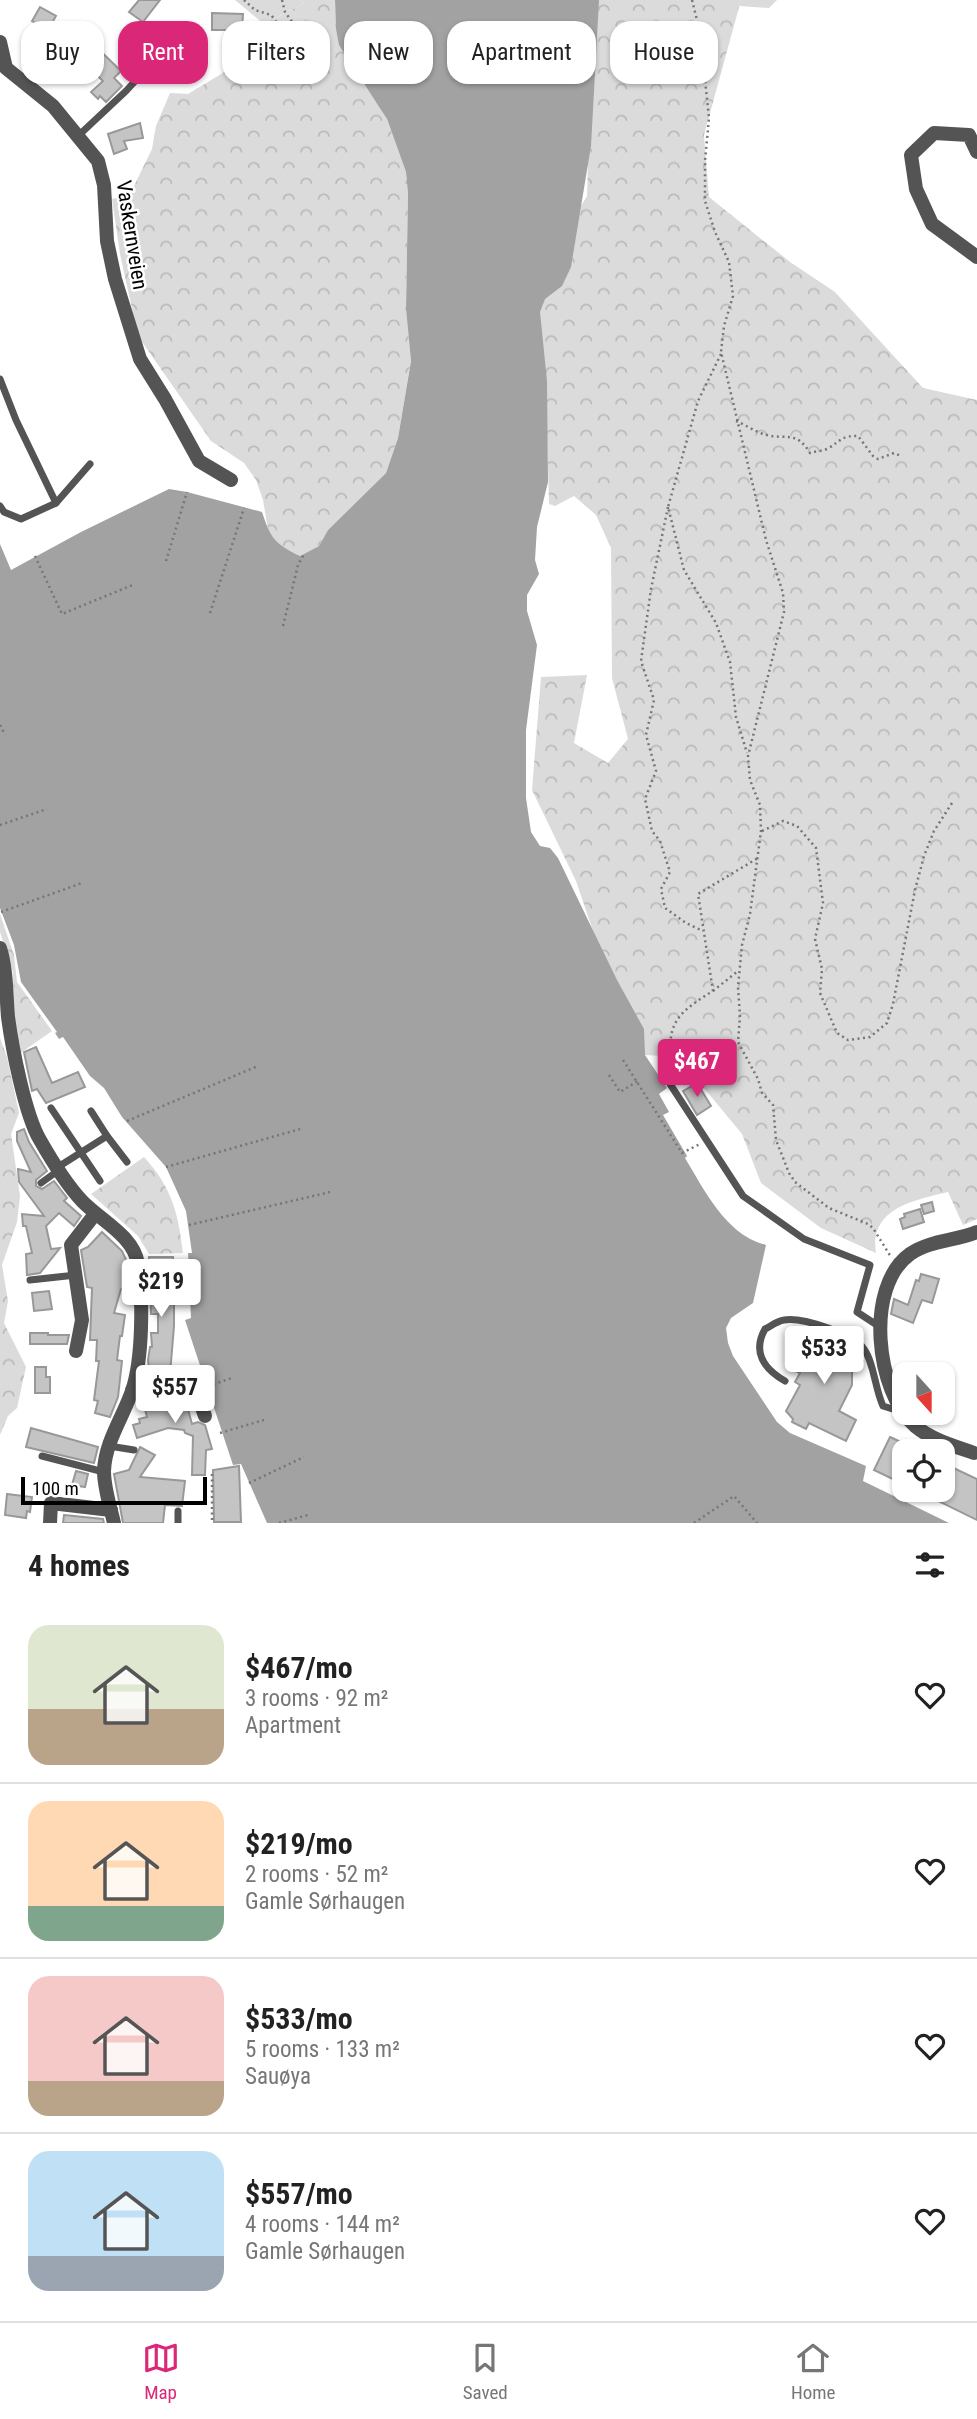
<!DOCTYPE html>
<html lang="en">
<head>
<meta charset="utf-8">
<style>
	body { margin:0; font-family:"Roboto Condensed",sans-serif; background:#f6f6f6; color:#222; height:100vh; display:flex; flex-direction:column; font-size:26px; white-space:nowrap }
	* { box-sizing:border-box; margin:0 }
	p { font-size:23px; color:#767676 }
	.icon { flex:none; width:38px; height:38px; fill:none; stroke:currentColor; stroke-width:2; stroke-linecap:round; stroke-linejoin:round }
	.map { position:relative; height:1523px; overflow:hidden }
	.drawer { display:flex; flex-direction:column; background:#fff; flex:1 }
	.drawer>* { flex:none }
	.guide { position:absolute; left:21px; top:21px; width:936px; height:63px; display:flex; gap:14px }
	.needle { width:46px; rotate:159deg }
	.buttons { position:absolute; left:892px; top:1362px; display:grid; gap:14px }
	.buttons a { display:grid; place-items:center; width:63px; height:63px; border-radius:14px; background:#fff; box-shadow:0 2px 5px #0004; font-size:35px }
	.scale { position:absolute; left:21px; bottom:18px; width:186px; box-sizing:border-box; padding-left:7px; border:4px solid #000; border-top:0; font-size:19px; line-height:24px; white-space:nowrap; color:#000; -webkit-text-stroke:5px #fff; paint-order:stroke }
	.price { position:absolute; translate:-50% -60px; padding:0 16px; border-radius:7px; background:#fff; color:#222; font-size:23px; line-height:46px; filter:drop-shadow(0 2px 4px #0008) }
	.price::after { content:''; position:absolute; left:50%; top:42px; width:21px; height:16px; margin-left:-10px; background:inherit; clip-path:polygon(0 0,100% 0,50% 100%) }
	.price.active { background:#db2777; color:#fff }
	ul { padding:0; list-style:none }
	li { display:flex; align-items:center; gap:21px; height:175px; padding:0 28px }
	li+li { border-top:2px solid #e0e0e0 }
	li span { display:grid; place-items:center; flex:none; width:196px; height:140px; border-radius:21px; color:#555 }
	li>.icon { margin-inline-start:auto }
	span .icon { width:84px; height:84px; fill:#fffc; stroke-width:1 }
	li b { font-size:30px }
	h2 { display:flex; justify-content:space-between; align-items:center; height:84px; padding:0 28px; font-size:30px }
	.tag { padding:0 24px; border-radius:21px; background:#fff; box-shadow:0 2px 5px #0004; font-size:24px; line-height:63px }
	.tag.active { background:#db2777; color:#fff }
	.dock { display:flex; justify-content:space-around; align-items:center; height:98px; border-top:2px solid #e0e0e0; background:#fff; font-size:19px; color:#767676 }
	.dock a { display:grid; justify-items:center; gap:4px }
	.dock .active { color:#db2777 }
	.map>svg:first-child { display:block }
</style>
</head>
<body>
<div class="map">
<svg width="977" height="1523" viewBox="0 0 977 1523">
	<defs>
		<pattern id="forest-crowns" width="20" height="18" patternUnits="userSpaceOnUse" patternTransform="scale(1.75)"><rect width="20" height="18" fill="#dbdbdb"/><path d="M2 6a3 3 0 1 1 6 0M12 15a3 3 0 1 1 6 0" fill="none" stroke="#bababa"/></pattern>
	</defs>
	<rect width="100%" height="100%" fill="#fff"/>
	<g fill="#dbdbdb">
		<polygon points="235,0 301,0 304,3 264,24"/>
		<polygon points="741,0 777,0 769,8 739,6"/>
	</g>
	<g fill="url(#forest-crowns)">
		<polygon points="301,0 335,0 336,29 347,61 376,100 387,119 406,172 408,194 406,309 411,360 398,438 386,473 328,530 319,546 300,556 275,543 269,535 263,500 256,480 244,463 211,441 138,336 120,254 112,199 121,197 132,190 152,149 156,126 170,93 188,94 226,71 264,24 304,3"/>
		<path d="M595 0H741L704 135 709 197 790 262 835 292 923 388 977 400V1219L963 1225 948 1192C915 1200 869 1208 876 1253L821 1228 761 1183 742 1134 694 1076 662 1056 645 1055 593 931 576 881 532 790 541 677 587 675 574 743 608 763 628 739 612 678 611 548 596 515 574 496 555 506 549 504 545 362 517 312 587 196 592 40Z"/>
		<polygon points="0,914 14,955 17,982 52,1031 19,1054 14,1015 13,972 0,932"/>
		<polygon points="0,1038 7,1057 19,1113 11,1134 20,1196 17,1222 2,1265 8,1301 4,1323 26,1367 17,1408 8,1416 0,1435"/>
		<path d="M144 1157C172 1188 178 1212 183 1253L149 1254 138 1236 91 1194Z"/>
	</g>
	<path fill="#a2a2a2" d="M335 0H599L591 146 571 267 562 286 545 299 540 312 547 381 548 482 537 527 535 560 539 574 527 595V611L537 645 526 730V798L531 832 540 846 550 848 558 858 617 980 644 1029 645 1055 667 1088 659 1094 669 1112 663 1115 687 1156 685 1158C705 1191 726 1235 766 1245L753 1303 731 1318 726 1328 728 1343 733 1356 777 1422 790 1433 866 1466 863 1481 949 1523H267L241 1464 233 1465 185 1320 191 1318 188 1253H192L186 1211 166 1167 122 1117 104 1088 90 1076 63 1037 59 1039 55 1033 57 1032 21 982 14 945 0 908V544L11 570 81 532 169 489 187 492 262 512C271 539 274 543 300 556L319 546 328 530 386 473 398 438 411 361 406 309 408 194 406 172 387 119 339 45 336 29Z"/>
	<g fill="#c4c4c4" stroke="#989898" stroke-width="2">
		<polygon points="139,0 160,0 143,22 129,12"/>
		<polygon points="40,7 56,16 48,30 32,21"/>
		<polygon points="212,13 243,14 242,30 212,30"/>
		<polygon points="155,32 162,38 155,47 147,40"/>
		<polygon points="86,37 121,71 114,78 122,86 106,102 100,96 98,99 91,92 103,81 83,62 87,57 76,47"/>
		<polygon points="193,48 207,51 200,74 188,70"/>
		<polygon points="140,123 143,138 124,141 127,149 114,154 108,134"/>
		<polygon points="36,1047 52,1083 78,1072 85,1087 46,1103 37,1089 32,1091 24,1052"/>
		<polygon points="697,1083 711,1106 697,1115 683,1091"/>
		<polygon points="24,1129 29,1142 47,1171 36,1180 36,1186 42,1189 54,1181 67,1198 64,1201 81,1216 74,1226 59,1213 46,1226 51,1249 60,1248 40,1273 27,1275 26,1254 32,1253 26,1226 23,1226 22,1214 44,1216 19,1182 18,1169 31,1172 17,1141 17,1132"/>
		<polygon points="932,1202 934,1211 924,1214 921,1205"/>
		<polygon points="920,1209 924,1222 903,1229 900,1219 905,1217 904,1214"/>
		<polygon points="102,1232 122,1251 129,1266 130,1280 129,1290 121,1289 114,1313 125,1315 122,1336 120,1336 117,1360 122,1361 118,1397 110,1417 95,1413 98,1401 94,1400 99,1361 96,1361 97,1340 90,1340 92,1288 87,1287 81,1250 88,1247"/>
		<polygon points="149,1257 173,1257 173,1272 161,1272 162,1298 174,1298 174,1326 170,1374 150,1377 148,1360 150,1347 152,1347 151,1333 158,1333 158,1314 151,1314"/>
		<polygon points="921,1274 939,1279 932,1303 922,1300 913,1323 891,1314 894,1299 908,1305 916,1280 919,1281"/>
		<polygon points="49,1291 52,1309 34,1311 32,1293"/>
		<polygon points="811,1332 846,1350 856,1349 863,1361 859,1367 852,1371 852,1385 839,1411 856,1420 846,1441 809,1423 806,1429 792,1422 793,1419 786,1411 800,1385 795,1382 800,1373 792,1369"/>
		<polygon points="30,1333 48,1333 48,1335 69,1335 67,1344 30,1344"/>
		<polygon points="35,1367 46,1367 46,1377 50,1377 50,1393 35,1393"/>
		<polygon points="183,1391 192,1424 198,1422 205,1425 212,1449 206,1450 205,1475 192,1475 193,1436 185,1433 184,1430 168,1428 137,1438 133,1425 140,1423 139,1419 147,1417 142,1398"/>
		<polygon points="31,1428 98,1447 94,1463 26,1447"/>
		<polygon points="890,1437 905,1444 905,1485 874,1470"/>
		<polygon points="140,1447 155,1455 140,1477 185,1481 182,1506 165,1505 163,1523 123,1523 114,1474 129,1470"/>
		<polygon points="943,1463 977,1479 977,1520 914,1489 943,1489"/>
		<polygon points="239,1466 241,1522 214,1522 213,1470"/>
		<polygon points="76,1471 88,1474 85,1487 72,1485"/>
		<polygon points="7,1494 32,1497 30,1512 27,1511 26,1518 5,1515"/>
		<polygon points="64,1515 103,1519 104,1523 63,1523"/>
	</g>
	<g fill="none" stroke-linecap="round" stroke-linejoin="round">
		<g stroke="#767676" stroke-width="2.5" stroke-dasharray="2 3.5" stroke-linecap="butt">
			<polyline points="244,0 255,10 271,15 276,21"/>
			<polyline points="282,0 285,12 300,33"/>
			<polyline points="692,0 700,32 709,118 705,161 705,201 715,232 729,262 733,296 724,326 721,352 766,540 783,593 784,612 748,756 750,780 760,805 761,831 750,914 742,945 738,987 740,1016 738,1042 758,1079 762,1093 773,1105 776,1140 789,1173 795,1182 829,1208 868,1224 873,1228 891,1257"/>
			<polyline points="721,354 698,401 668,507 684,570 716,623 730,662 736,717 747,753"/>
			<path d="M736 421C746 425 757 433 767 435 786 440 796 430 810 453 816 451 824 451 829 448 840 441 843 435 858 436L873 456 878 459 894 453 901 456"/>
			<polyline points="668,507 651,589 641,661 654,700 646,735 656,771 645,799 652,831 660,841 670,872 661,889 665,908 686,923 703,931"/>
			<polyline points="35,556 62,614 135,584"/>
			<polyline points="166,561 187,492"/>
			<polyline points="210,613 244,508"/>
			<polyline points="283,626 298,565 304,554"/>
			<polyline points="0,725 5,735"/>
			<polyline points="0,825 47,809"/>
			<polyline points="762,831 783,821 797,826 816,848 823,903 815,939 822,969 820,993 837,1033 848,1040 870,1037 887,1023 893,1004 915,890 924,856 934,831 952,803"/>
			<polyline points="1,912 82,883"/>
			<polyline points="713,991 738,971"/>
			<polyline points="623,1060 682,1153 700,1144"/>
			<polyline points="609,1075 620,1092 638,1081"/>
			<path d="M670 1077C669 1027 668 1018 713 991L698 894 758 858"/>
			<polyline points="127,1121 258,1066"/>
			<polyline points="166,1167 300,1129"/>
			<polyline points="189,1225 330,1192"/>
			<polyline points="208,1386 232,1378"/>
			<polyline points="220,1433 264,1420"/>
			<polyline points="212,1474 212,1523"/>
			<polyline points="249,1483 304,1457"/>
			<polyline points="279,1523 308,1515"/>
			<polyline points="694,1523 734,1496 757,1523"/>
		</g>
		<g stroke="#545454" stroke-width="7">
			<polyline points="78,136 126,91 162,52"/>
			<polyline points="0,379 16,420 56,503"/>
			<polyline points="0,506 4,512 21,519 56,503 90,464"/>
			<polyline points="670,1084 743,1196 804,1239 870,1265 857,1312 880,1327"/>
			<polyline points="51,1108 100,1181"/>
			<polyline points="91,1111 107,1136"/>
			<polyline points="58,1167 107,1136 127,1162"/>
			<polyline points="41,1183 59,1170"/>
			<polyline points="30,1280 76,1275"/>
			<path d="M785 1381C764 1369 752 1352 765 1329 771 1326 777 1321 784 1320 802 1317 855 1334 864 1349 874 1363 875 1389 883 1406L902 1412"/>
			<polyline points="109,1446 134,1450"/>
			<polyline points="42,1456 104,1472"/>
			<polyline points="178,1523 178,1511"/>
		</g>
		<g stroke="#545454" stroke-width="14">
			<polyline points="0,42 6,68 53,106 98,161 104,185 107,241 115,279 140,359 165,399 199,461 231,480"/>
			<polyline points="977,152 969,135 934,133 911,155 916,189 932,224 977,257"/>
			<path d="M0 948C7 971 6 994 8 1017 12 1047 25 1115 40 1140 52 1161 66 1184 82 1201 100 1220 134 1236 138 1264 143 1297 143 1359 132 1391 123 1417 105 1442 104 1471 104 1488 110 1506 114 1523"/>
			<polyline points="76,1351 82,1320 71,1245 95,1214"/>
			<polyline points="132,1390 192,1380 205,1416"/>
			<path d="M974 1453C954 1446 932 1440 915 1426 876 1392 864 1287 910 1254 930 1240 956 1241 977 1232"/>
			<polyline points="50,1523 51,1503 111,1510"/>
		</g>
	</g>
	<g text-anchor="middle" dominant-baseline="central" stroke-width="5" stroke-linejoin="round" paint-order="stroke">
		<g font-size="21" fill="#000" stroke="#fff">
			<text transform="translate(132 235) rotate(81)">Vaskernveien</text>
		</g>
	</g>
</svg>
<div class="buttons">
<a><svg class="needle" viewBox="-14 -14 28 28"><path d="M0-13l5 13h-10z" fill="#e53935"/><path d="M0 13l5-13h-10z" fill="#767676"/></svg></a>
<a><svg class="icon" aria-label="locate" viewBox="0 0 24 24"><circle cx="12" cy="12" r="6"/><path d="M12 2v4M12 18v4M2 12h4M18 12h4"/></svg></a>
</div>
<div class="scale">100 m</div>
<b class="price active" style="left:697px;top:1099px">$467</b>
<b class="price" style="left:161px;top:1319px">$219</b>
<b class="price" style="left:824px;top:1386px">$533</b>
<b class="price" style="left:175px;top:1425px">$557</b>
<div class="guide">
<a class="tag">Buy</a>
<a class="tag active">Rent</a>
<a class="tag">Filters</a>
<a class="tag">New</a>
<a class="tag">Apartment</a>
<a class="tag">House</a>
</div>
</div>
<section class="drawer">
<h2>4 homes<svg class="icon" aria-label="filters" viewBox="0 0 24 24"><path d="M4 7h16M4 17h16"/><circle cx="9" cy="7" r="2"/><circle cx="15" cy="17" r="2"/></svg></h2>
<ul>
<li><span style="background:linear-gradient(#dfe7d0 60%,#b9a48a 0)"><svg class="icon" aria-label="home" viewBox="0 0 24 24"><path d="M3 11l9-7 9 7M6 9v11h12V9"/></svg></span><div><b>$467/mo</b><p>3 rooms · 92 m²</p><p>Apartment</p></div><svg class="icon" aria-label="heart" viewBox="0 0 24 24"><path d="M12 20l-8-8c-3-5 5-10 8-4 3-6 11-1 8 4z"/></svg></li>
<li><span style="background:linear-gradient(#ffd9b3 75%,#7fa58c 0)"><svg class="icon" aria-label="home" viewBox="0 0 24 24"><path d="M3 11l9-7 9 7M6 9v11h12V9"/></svg></span><div><b>$219/mo</b><p>2 rooms · 52 m²</p><p>Gamle Sørhaugen</p></div><svg class="icon" aria-label="heart" viewBox="0 0 24 24"><path d="M12 20l-8-8c-3-5 5-10 8-4 3-6 11-1 8 4z"/></svg></li>
<li><span style="background:linear-gradient(#f6c9c9 75%,#b9a48a 0)"><svg class="icon" aria-label="home" viewBox="0 0 24 24"><path d="M3 11l9-7 9 7M6 9v11h12V9"/></svg></span><div><b>$533/mo</b><p>5 rooms · 133 m²</p><p>Sauøya</p></div><svg class="icon" aria-label="heart" viewBox="0 0 24 24"><path d="M12 20l-8-8c-3-5 5-10 8-4 3-6 11-1 8 4z"/></svg></li>
<li><span style="background:linear-gradient(#bfe0f5 75%,#9aa5b1 0)"><svg class="icon" aria-label="home" viewBox="0 0 24 24"><path d="M3 11l9-7 9 7M6 9v11h12V9"/></svg></span><div><b>$557/mo</b><p>4 rooms · 144 m²</p><p>Gamle Sørhaugen</p></div><svg class="icon" aria-label="heart" viewBox="0 0 24 24"><path d="M12 20l-8-8c-3-5 5-10 8-4 3-6 11-1 8 4z"/></svg></li>
</ul>
</section>
<nav class="dock">
<a class="active"><svg class="icon" aria-label="map" viewBox="0 0 24 24"><path d="M3 6l6-2 6 2 6-2v14l-6 2-6-2-6 2zM9 4v14M15 6v14"/></svg>Map</a>
<a><svg class="icon" aria-label="saved" viewBox="0 0 24 24"><path d="M7 4h10v16l-5-4-5 4z"/></svg>Saved</a>
<a><svg class="icon" aria-label="home" viewBox="0 0 24 24"><path d="M3 11l9-7 9 7M6 9v11h12V9"/></svg>Home</a>
</nav>
</body>
</html>
